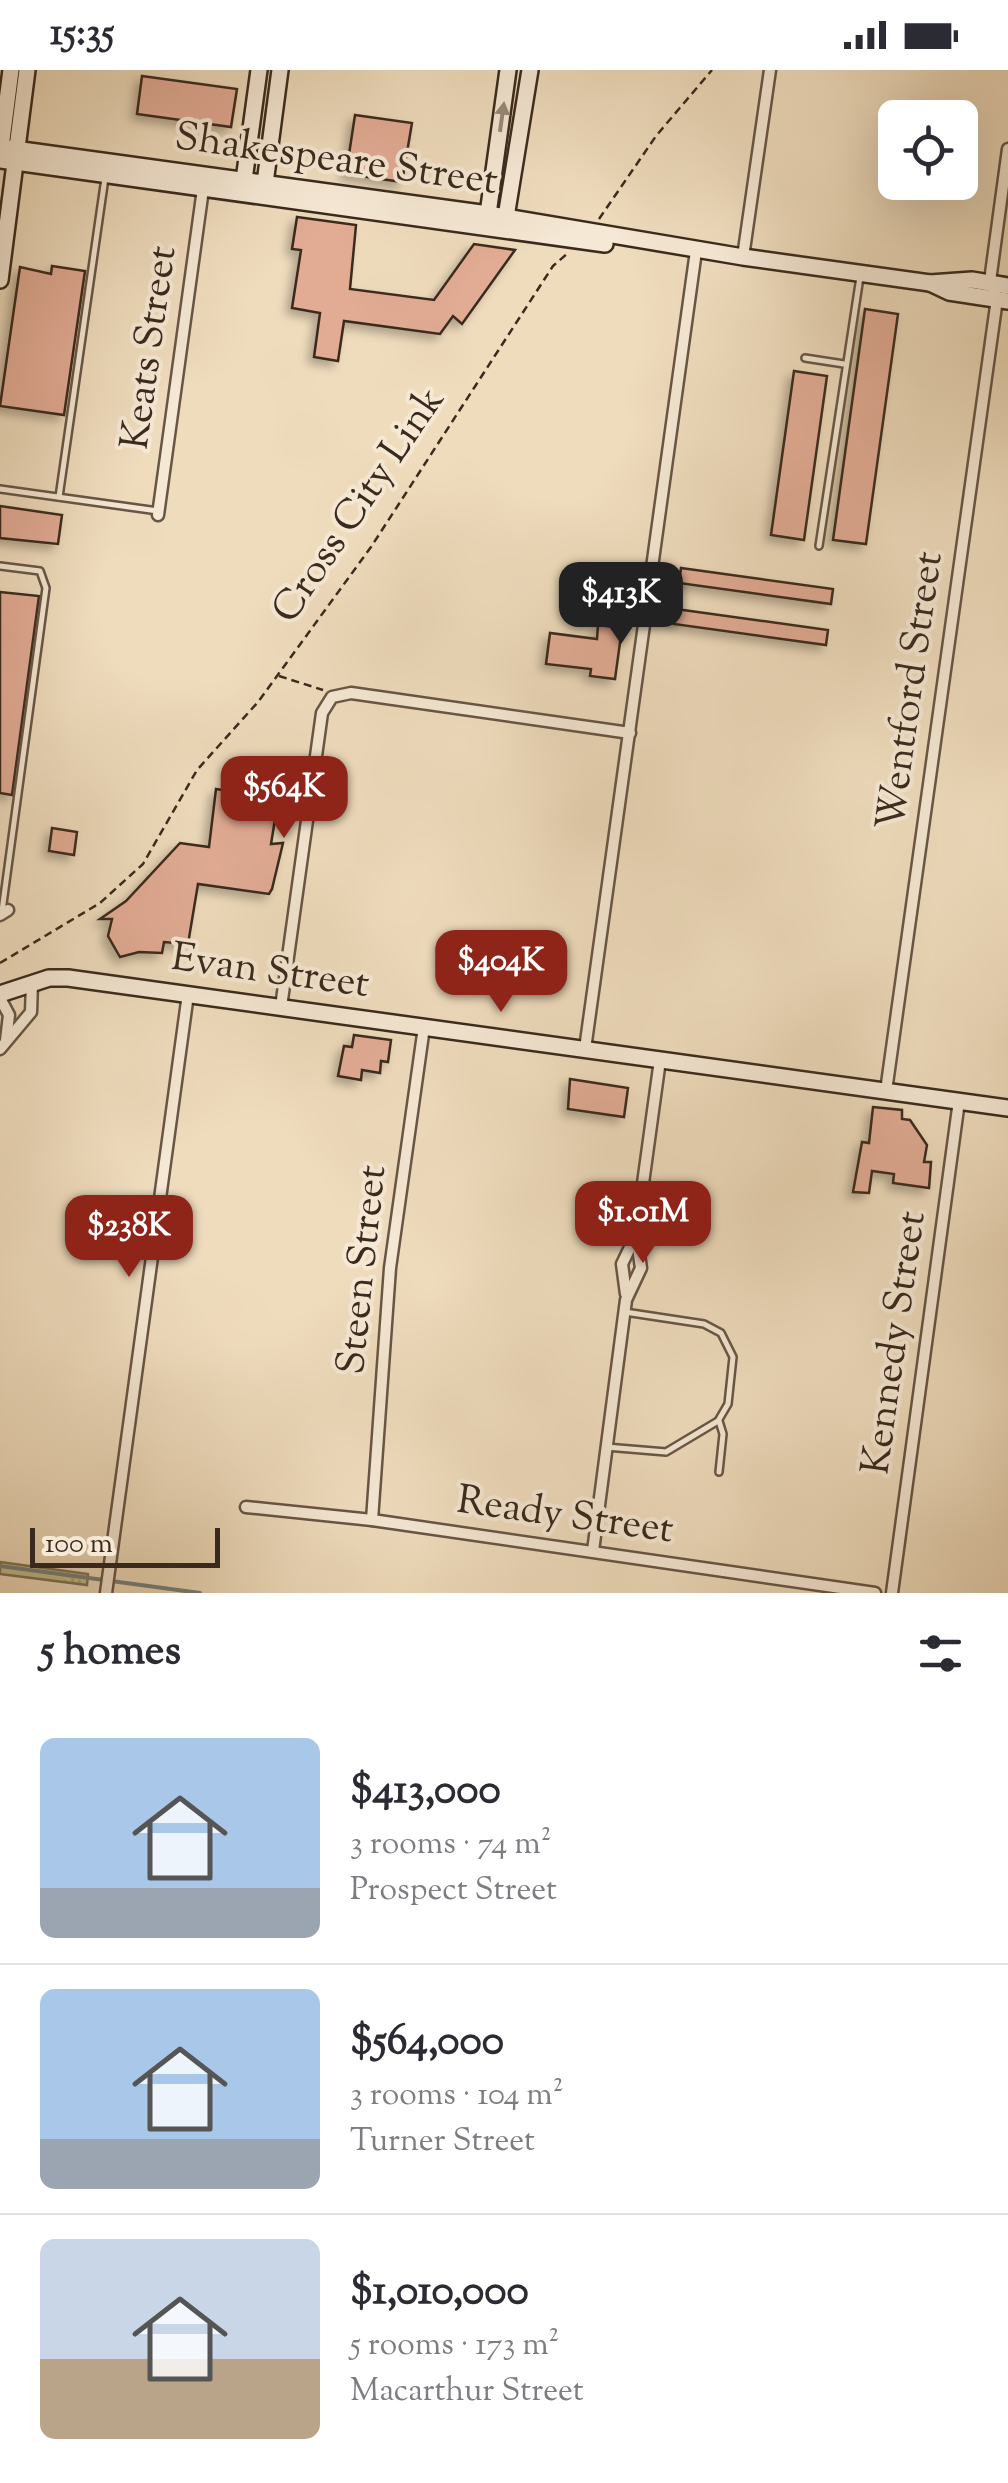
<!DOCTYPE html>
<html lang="en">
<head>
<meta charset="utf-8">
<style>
	body { margin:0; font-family:"Sorts Mill Goudy",serif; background:#f7f7f7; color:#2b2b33; height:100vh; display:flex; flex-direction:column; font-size:38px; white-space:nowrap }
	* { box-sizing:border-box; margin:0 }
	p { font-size:32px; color:#7c7c81 }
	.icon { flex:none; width:55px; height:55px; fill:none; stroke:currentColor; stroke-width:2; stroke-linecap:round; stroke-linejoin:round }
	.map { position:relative; height:1523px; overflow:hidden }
	.drawer { display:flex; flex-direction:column; background:#fff; flex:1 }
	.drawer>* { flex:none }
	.fabs { position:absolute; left:878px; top:30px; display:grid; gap:20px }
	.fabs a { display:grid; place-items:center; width:100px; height:100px; border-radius:15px; background:#fff; box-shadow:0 10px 40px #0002; font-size:50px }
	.scale { position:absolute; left:30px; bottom:25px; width:190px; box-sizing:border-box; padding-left:10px; border:5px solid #3a2a1d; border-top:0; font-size:28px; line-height:35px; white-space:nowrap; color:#3a2a1d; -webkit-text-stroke:8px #f5e8d4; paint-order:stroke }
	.price { position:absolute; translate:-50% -85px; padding:0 22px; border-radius:20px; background:#8f2418; color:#fff; font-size:32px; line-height:65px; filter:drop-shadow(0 2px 5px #0008) }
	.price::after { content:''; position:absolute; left:50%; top:60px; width:30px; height:22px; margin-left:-15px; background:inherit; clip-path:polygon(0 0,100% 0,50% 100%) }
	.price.active { background:#222; color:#fff }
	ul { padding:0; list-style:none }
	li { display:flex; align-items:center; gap:30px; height:250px; padding:0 40px }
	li+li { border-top:2px solid #e1e1e2 }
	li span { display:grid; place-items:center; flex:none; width:280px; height:200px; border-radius:15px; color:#555 }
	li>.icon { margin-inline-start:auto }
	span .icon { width:120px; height:120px; fill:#fffc; stroke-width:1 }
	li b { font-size:42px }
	h2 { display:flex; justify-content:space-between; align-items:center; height:120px; padding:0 40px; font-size:42px }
	.status { display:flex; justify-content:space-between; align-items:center; height:70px; padding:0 50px; background:#fff; direction:ltr }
	.status svg { height:28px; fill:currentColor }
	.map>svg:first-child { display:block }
</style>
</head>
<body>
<div class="status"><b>15:35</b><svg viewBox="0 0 49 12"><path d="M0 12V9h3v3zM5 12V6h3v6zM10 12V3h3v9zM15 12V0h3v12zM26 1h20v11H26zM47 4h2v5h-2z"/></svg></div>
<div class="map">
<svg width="1008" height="1523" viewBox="0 0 1008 1523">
	<defs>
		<pattern id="grass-tufts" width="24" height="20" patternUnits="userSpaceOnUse" patternTransform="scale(2.5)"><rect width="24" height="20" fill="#c0be8d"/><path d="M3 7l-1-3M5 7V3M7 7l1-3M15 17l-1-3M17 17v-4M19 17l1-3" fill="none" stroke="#a6a379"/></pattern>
		<filter id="shadow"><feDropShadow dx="-5.5" dy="5.5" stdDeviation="5" flood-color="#0004"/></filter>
	</defs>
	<rect width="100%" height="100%" fill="#efdcbd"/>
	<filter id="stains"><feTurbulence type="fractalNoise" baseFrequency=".002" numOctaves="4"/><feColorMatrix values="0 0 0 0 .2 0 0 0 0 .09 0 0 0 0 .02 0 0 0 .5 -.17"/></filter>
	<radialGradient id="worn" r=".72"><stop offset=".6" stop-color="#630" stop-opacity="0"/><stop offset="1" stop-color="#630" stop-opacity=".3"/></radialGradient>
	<polygon fill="url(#grass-tufts)" stroke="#7d7455" stroke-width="2.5" points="0,1492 88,1504 87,1515 0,1504"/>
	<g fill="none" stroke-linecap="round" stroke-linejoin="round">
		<polyline stroke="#76807c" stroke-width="4" points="0,1496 200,1523"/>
	</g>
	<g fill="#e1ab94" stroke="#3a2a1d" stroke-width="2.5" filter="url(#shadow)">
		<polygon points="142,6 237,19 231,57 137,44"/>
		<polygon points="355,45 412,53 402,112 346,104"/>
		<polygon points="297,147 356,155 350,219 434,230 474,174 515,180 462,254 453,246 440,264 344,251 338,291 314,287 320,243 292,238 301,180 292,179"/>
		<polygon points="52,196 85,201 64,345 0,336 20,197 51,204"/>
		<polygon points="865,239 898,244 866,474 833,470"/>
		<polygon points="794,301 827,306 804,470 771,465"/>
		<polygon points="0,436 62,445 58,474 0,468"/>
		<polygon points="681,498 833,519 831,534 679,513"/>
		<polygon points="0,522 39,526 12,725 0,723"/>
		<polygon points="676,539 828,560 826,575 674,554"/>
		<polygon points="598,555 622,558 615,609 590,606 591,599 546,594 550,563 597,569"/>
		<polygon points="216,719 290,730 288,744 276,743 271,774 283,773 272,819 269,824 198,814 188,874 164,872 162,883 139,882 120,887 108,866 112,849 100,849 126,831 180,773 209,777"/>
		<polygon points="52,758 77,762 74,785 49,781"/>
		<polygon points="354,965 391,970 388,992 381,991 380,1003 362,1000 361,1010 338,1006 344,976 352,977"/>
		<polygon points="570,1009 628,1018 624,1047 568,1039"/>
		<polygon points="873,1037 902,1040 902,1049 910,1050 927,1075 924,1092 931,1092 929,1118 893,1113 894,1104 872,1101 869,1123 853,1122 862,1072 869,1073"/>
	</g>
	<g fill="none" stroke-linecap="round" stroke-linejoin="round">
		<defs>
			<g id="lane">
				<polyline points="805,288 844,294"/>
				<polyline points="0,419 158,441"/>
				<polyline points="59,427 105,108"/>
				<polyline points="819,476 860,207"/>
				<polyline points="0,496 40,501 46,518 2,841"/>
				<polyline points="719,1351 723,1364 719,1402"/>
				<polyline points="606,1377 666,1382 718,1351 728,1334 733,1287 721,1263 704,1254 625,1242"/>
			</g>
			<g id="street">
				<polyline points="743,187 770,0"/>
				<polyline points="158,445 203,119"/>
				<polyline points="0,845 8,840"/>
				<polyline points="0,928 9,945 6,970"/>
				<polyline points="281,937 322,643 332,627 351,623 630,663"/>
				<polyline points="0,979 31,942 32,913"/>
				<polyline points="585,979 696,181"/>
				<polyline points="886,1021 997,229 990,211 1008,79"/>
				<polyline points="626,1224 622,1194 634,1169"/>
				<polyline points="246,1437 372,1450 875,1523"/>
				<polyline points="372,1450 390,1198 424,957"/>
				<polyline points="593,1481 626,1230 641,1198 636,1164 660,990"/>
				<polyline points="106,1523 188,924"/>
				<polyline points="892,1523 959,1031"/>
			</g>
			<g id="secondary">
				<polyline points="0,77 488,144 743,187 930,213 972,210 1008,216"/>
				<polyline points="0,85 11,0"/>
				<polyline points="0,90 605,174"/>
				<polyline points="248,118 244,110 259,0"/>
				<polyline points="260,118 265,113 280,0"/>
				<polyline points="491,149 488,144 508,0"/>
				<polyline points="505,153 530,0"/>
				<polyline points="0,210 27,0"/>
				<polyline points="930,213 949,222 1008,231"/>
				<polyline points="0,924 49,908 68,908 1008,1038"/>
			</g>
		</defs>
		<use href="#lane" stroke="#675645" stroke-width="10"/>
		<use href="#street" stroke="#675645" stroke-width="15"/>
		<use href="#secondary" stroke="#3a2a1d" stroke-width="20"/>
		<g stroke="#3a2a1d" stroke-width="2.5" stroke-dasharray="8 5" stroke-linecap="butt">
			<polyline points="599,149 656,66 712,0"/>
			<polyline points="279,606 323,620"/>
			<polyline points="0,893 100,833 143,794 197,700 258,632 371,477 553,196 568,183"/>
		</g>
		<use href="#lane" stroke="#f5e8d4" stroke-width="5"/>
		<use href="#street" stroke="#f5e8d4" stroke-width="10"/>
		<use href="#secondary" stroke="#f5e8d4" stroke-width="15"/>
	</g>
	<defs><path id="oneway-solid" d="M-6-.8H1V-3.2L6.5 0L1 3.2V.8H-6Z" transform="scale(2.5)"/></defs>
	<use fill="#988978" href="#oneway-solid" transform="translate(502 47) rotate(-82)"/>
	<g text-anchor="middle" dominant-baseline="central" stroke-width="8" stroke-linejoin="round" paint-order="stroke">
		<g font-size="40" fill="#3a2a1d" stroke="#f5e8d4">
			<text transform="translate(336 91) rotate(8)">Shakespeare Street</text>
			<text transform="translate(151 278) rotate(-82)">Keats Street</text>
			<text transform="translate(360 436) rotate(-56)">Cross City Link</text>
			<text transform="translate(912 621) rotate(-82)">Wentford Street</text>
			<text transform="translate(270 903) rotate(8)">Evan Street</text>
			<text transform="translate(364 1200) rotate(-84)">Steen Street</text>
			<text transform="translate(896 1273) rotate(-82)">Kennedy Street</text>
			<text transform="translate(565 1447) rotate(8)">Ready Street</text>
		</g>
	</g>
	<rect width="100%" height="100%" filter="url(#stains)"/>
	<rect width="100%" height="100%" fill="url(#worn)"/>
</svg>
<div class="fabs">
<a><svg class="icon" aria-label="locate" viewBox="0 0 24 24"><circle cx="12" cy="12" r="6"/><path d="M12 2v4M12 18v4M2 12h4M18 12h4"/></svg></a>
</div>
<div class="scale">100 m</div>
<b class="price active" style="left:621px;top:577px">$413K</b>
<b class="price" style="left:284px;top:771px">$564K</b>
<b class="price" style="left:501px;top:945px">$404K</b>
<b class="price" style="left:643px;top:1196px">$1.01M</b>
<b class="price" style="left:129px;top:1210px">$238K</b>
</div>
<section class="drawer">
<h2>5 homes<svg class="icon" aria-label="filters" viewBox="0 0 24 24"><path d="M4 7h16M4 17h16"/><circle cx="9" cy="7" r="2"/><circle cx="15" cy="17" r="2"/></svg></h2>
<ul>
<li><span style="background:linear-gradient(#a9c7e8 75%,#9aa5b1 0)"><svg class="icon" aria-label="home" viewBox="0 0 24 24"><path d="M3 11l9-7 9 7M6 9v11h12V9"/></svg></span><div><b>$413,000</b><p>3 rooms · 74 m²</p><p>Prospect Street</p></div></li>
<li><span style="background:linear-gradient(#a9c7e8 75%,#9aa5b1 0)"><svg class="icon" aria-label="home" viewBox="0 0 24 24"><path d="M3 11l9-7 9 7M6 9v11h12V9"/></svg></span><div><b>$564,000</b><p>3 rooms · 104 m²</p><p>Turner Street</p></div></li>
<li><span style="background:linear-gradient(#c9d6e8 60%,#b9a48a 0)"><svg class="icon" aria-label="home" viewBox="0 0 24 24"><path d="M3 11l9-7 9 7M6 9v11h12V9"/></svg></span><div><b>$1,010,000</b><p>5 rooms · 173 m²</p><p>Macarthur Street</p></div></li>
</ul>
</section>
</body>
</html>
